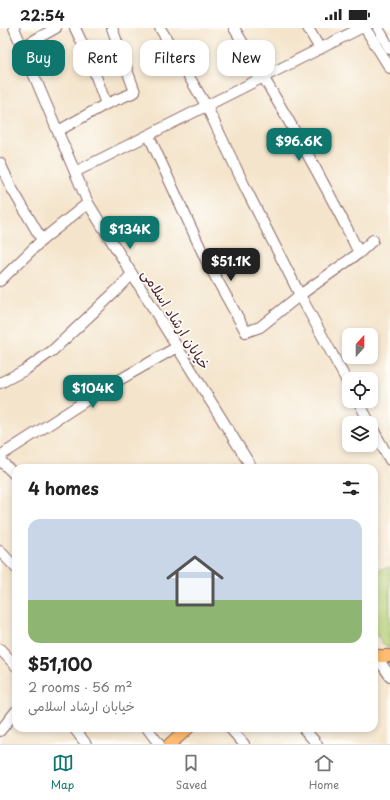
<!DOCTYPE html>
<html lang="en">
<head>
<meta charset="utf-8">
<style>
	body { margin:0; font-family:"Playpen Sans","Playpen Sans Arabic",sans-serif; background:#f6f6f6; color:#222; height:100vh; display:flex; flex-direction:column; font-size:15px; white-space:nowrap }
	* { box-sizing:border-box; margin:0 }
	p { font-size:13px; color:#767676 }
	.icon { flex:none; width:22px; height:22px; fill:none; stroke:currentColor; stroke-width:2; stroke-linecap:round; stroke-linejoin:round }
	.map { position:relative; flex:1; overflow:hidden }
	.details { position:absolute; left:12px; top:436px; width:366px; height:268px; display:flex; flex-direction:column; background:#fff; border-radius:12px; box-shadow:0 2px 6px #0003 }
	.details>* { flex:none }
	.hud { position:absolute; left:12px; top:12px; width:366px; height:36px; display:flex; gap:8px }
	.needle { width:26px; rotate:21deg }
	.fabs { position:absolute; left:342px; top:300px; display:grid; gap:8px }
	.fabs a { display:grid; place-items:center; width:36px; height:36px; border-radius:8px; background:#fff; box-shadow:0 2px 6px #0003; font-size:20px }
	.price { position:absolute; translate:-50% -34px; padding:0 9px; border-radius:8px; background:#0f766e; color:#fff; font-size:13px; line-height:26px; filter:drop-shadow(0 1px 2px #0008) }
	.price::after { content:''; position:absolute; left:50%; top:24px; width:12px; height:9px; margin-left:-6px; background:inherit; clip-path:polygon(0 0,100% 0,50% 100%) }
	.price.active { background:#222; color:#fff }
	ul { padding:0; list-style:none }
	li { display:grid; align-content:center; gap:8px; height:212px; padding:0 16px }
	li span { display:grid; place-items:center; height:124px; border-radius:12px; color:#555 }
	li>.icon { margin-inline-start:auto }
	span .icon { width:72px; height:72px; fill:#fffc; stroke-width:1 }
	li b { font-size:17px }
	h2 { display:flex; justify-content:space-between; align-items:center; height:48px; padding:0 16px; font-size:17px }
	.chip { padding:0 14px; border-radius:12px; background:#fff; box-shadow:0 2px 6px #0003; font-size:14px; line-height:36px }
	.chip.active { background:#0f766e; color:#fff }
	.status { display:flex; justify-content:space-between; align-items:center; height:28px; padding:0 20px; background:#fff; direction:ltr }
	.status svg { height:11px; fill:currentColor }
	.menu { display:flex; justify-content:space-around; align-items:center; height:56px; border-top:1px solid #e0e0e0; background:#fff; font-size:11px; color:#767676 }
	.menu a { display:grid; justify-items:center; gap:2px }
	.menu .active { color:#0f766e }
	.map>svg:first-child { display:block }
</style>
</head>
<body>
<div class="status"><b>22:54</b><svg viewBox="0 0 49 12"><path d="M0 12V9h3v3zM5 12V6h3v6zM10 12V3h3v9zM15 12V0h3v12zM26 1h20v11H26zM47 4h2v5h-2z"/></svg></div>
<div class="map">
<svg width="390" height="716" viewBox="0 0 390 716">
	<rect width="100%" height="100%" fill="#fdfcf7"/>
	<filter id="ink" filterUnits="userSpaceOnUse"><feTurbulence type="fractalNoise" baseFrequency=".025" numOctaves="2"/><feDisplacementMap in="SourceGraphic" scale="8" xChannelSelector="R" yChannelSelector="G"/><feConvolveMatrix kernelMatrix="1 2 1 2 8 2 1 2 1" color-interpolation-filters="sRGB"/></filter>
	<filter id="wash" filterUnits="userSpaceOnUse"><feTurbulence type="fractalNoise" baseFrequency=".012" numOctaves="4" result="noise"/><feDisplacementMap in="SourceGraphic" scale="16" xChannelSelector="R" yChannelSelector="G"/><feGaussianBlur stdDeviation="0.9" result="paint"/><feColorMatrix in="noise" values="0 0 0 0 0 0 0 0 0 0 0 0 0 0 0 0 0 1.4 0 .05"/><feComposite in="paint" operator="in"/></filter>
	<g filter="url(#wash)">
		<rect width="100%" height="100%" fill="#f4e4cb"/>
		<polygon fill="#b4ce73" stroke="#7f764f" points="390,539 390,621 382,615 374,602 374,543"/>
	</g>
	<g filter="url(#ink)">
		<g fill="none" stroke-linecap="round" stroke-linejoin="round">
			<defs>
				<g id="minor">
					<polyline points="14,0 88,175 252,440"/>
					<polyline points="75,0 90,32 106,76"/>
					<polyline points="160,0 207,79 246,161 300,267 349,357"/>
					<path d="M234 0C278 73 322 148 359 225L373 212"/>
					<polyline points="308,0 320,21"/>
					<polyline points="365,0 390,40"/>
					<polyline points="378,0 390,21"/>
					<polyline points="22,19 56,0"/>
					<polyline points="58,103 106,76 135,64 112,0"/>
					<polyline points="149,108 205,230 246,304 260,299 300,267 359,225"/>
					<polyline points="0,135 11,159 42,212"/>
					<polyline points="75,144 361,0"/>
					<polyline points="0,253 42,212 88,175"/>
					<polyline points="0,355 25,342 52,323 115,264 132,246"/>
					<polyline points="358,373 370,395"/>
					<polyline points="371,398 390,432"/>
					<polyline points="0,428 107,359 177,319"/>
					<polyline points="0,432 16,448"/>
					<polyline points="0,523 16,540"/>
					<polyline points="0,621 16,638"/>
					<polyline points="374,625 390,648"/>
					<polyline points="74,700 86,716"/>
					<polyline points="147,700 159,716"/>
					<polyline points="230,700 244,716"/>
					<polyline points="303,700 317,716"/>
					<polyline points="0,703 16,683"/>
				</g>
				<g id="major">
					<polyline points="376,628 390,628"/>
					<polyline points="170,716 188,700"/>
				</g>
			</defs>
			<use href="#minor" stroke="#866463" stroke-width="12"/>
			<use href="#major" stroke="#866463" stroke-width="14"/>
			<use href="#minor" stroke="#fff" stroke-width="10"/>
			<use href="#major" stroke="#febb71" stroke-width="12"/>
		</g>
	</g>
	<g text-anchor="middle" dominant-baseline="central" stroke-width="3.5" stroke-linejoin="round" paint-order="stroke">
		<g font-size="14" fill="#4a1f2b" stroke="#fdfcf7">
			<text transform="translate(176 291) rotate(58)">خیابان ارشاد اسلامی</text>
		</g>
	</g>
</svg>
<div class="fabs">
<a><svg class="needle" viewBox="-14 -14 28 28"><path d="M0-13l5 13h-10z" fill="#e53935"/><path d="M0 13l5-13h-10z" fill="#767676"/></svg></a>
<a><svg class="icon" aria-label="locate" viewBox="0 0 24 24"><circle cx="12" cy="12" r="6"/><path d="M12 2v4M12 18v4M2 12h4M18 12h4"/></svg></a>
<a><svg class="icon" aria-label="layers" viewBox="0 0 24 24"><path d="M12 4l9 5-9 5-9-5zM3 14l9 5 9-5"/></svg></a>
</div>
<b class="price" style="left:299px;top:134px">$96.6K</b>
<b class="price" style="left:130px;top:222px">$134K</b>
<b class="price active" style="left:231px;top:254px">$51.1K</b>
<b class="price" style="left:93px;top:381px">$104K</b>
<div class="hud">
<a class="chip active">Buy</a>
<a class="chip">Rent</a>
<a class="chip">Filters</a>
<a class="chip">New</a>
</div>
<section class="details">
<h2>4 homes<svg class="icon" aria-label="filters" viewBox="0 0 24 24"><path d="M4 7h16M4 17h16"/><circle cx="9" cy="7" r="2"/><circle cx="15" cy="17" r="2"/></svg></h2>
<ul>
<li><span style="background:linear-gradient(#c9d6e8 65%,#8fb573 0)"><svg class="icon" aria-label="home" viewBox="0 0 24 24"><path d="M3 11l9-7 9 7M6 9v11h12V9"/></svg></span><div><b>$51,100</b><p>2 rooms · 56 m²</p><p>خیابان ارشاد اسلامی</p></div></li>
</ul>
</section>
</div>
<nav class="menu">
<a class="active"><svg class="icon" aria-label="map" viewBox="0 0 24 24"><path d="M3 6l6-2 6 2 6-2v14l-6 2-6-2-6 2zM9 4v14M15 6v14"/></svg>Map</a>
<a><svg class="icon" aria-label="saved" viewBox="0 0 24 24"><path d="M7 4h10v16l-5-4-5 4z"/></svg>Saved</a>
<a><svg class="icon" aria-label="home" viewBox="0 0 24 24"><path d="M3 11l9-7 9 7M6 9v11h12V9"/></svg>Home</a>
</nav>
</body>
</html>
